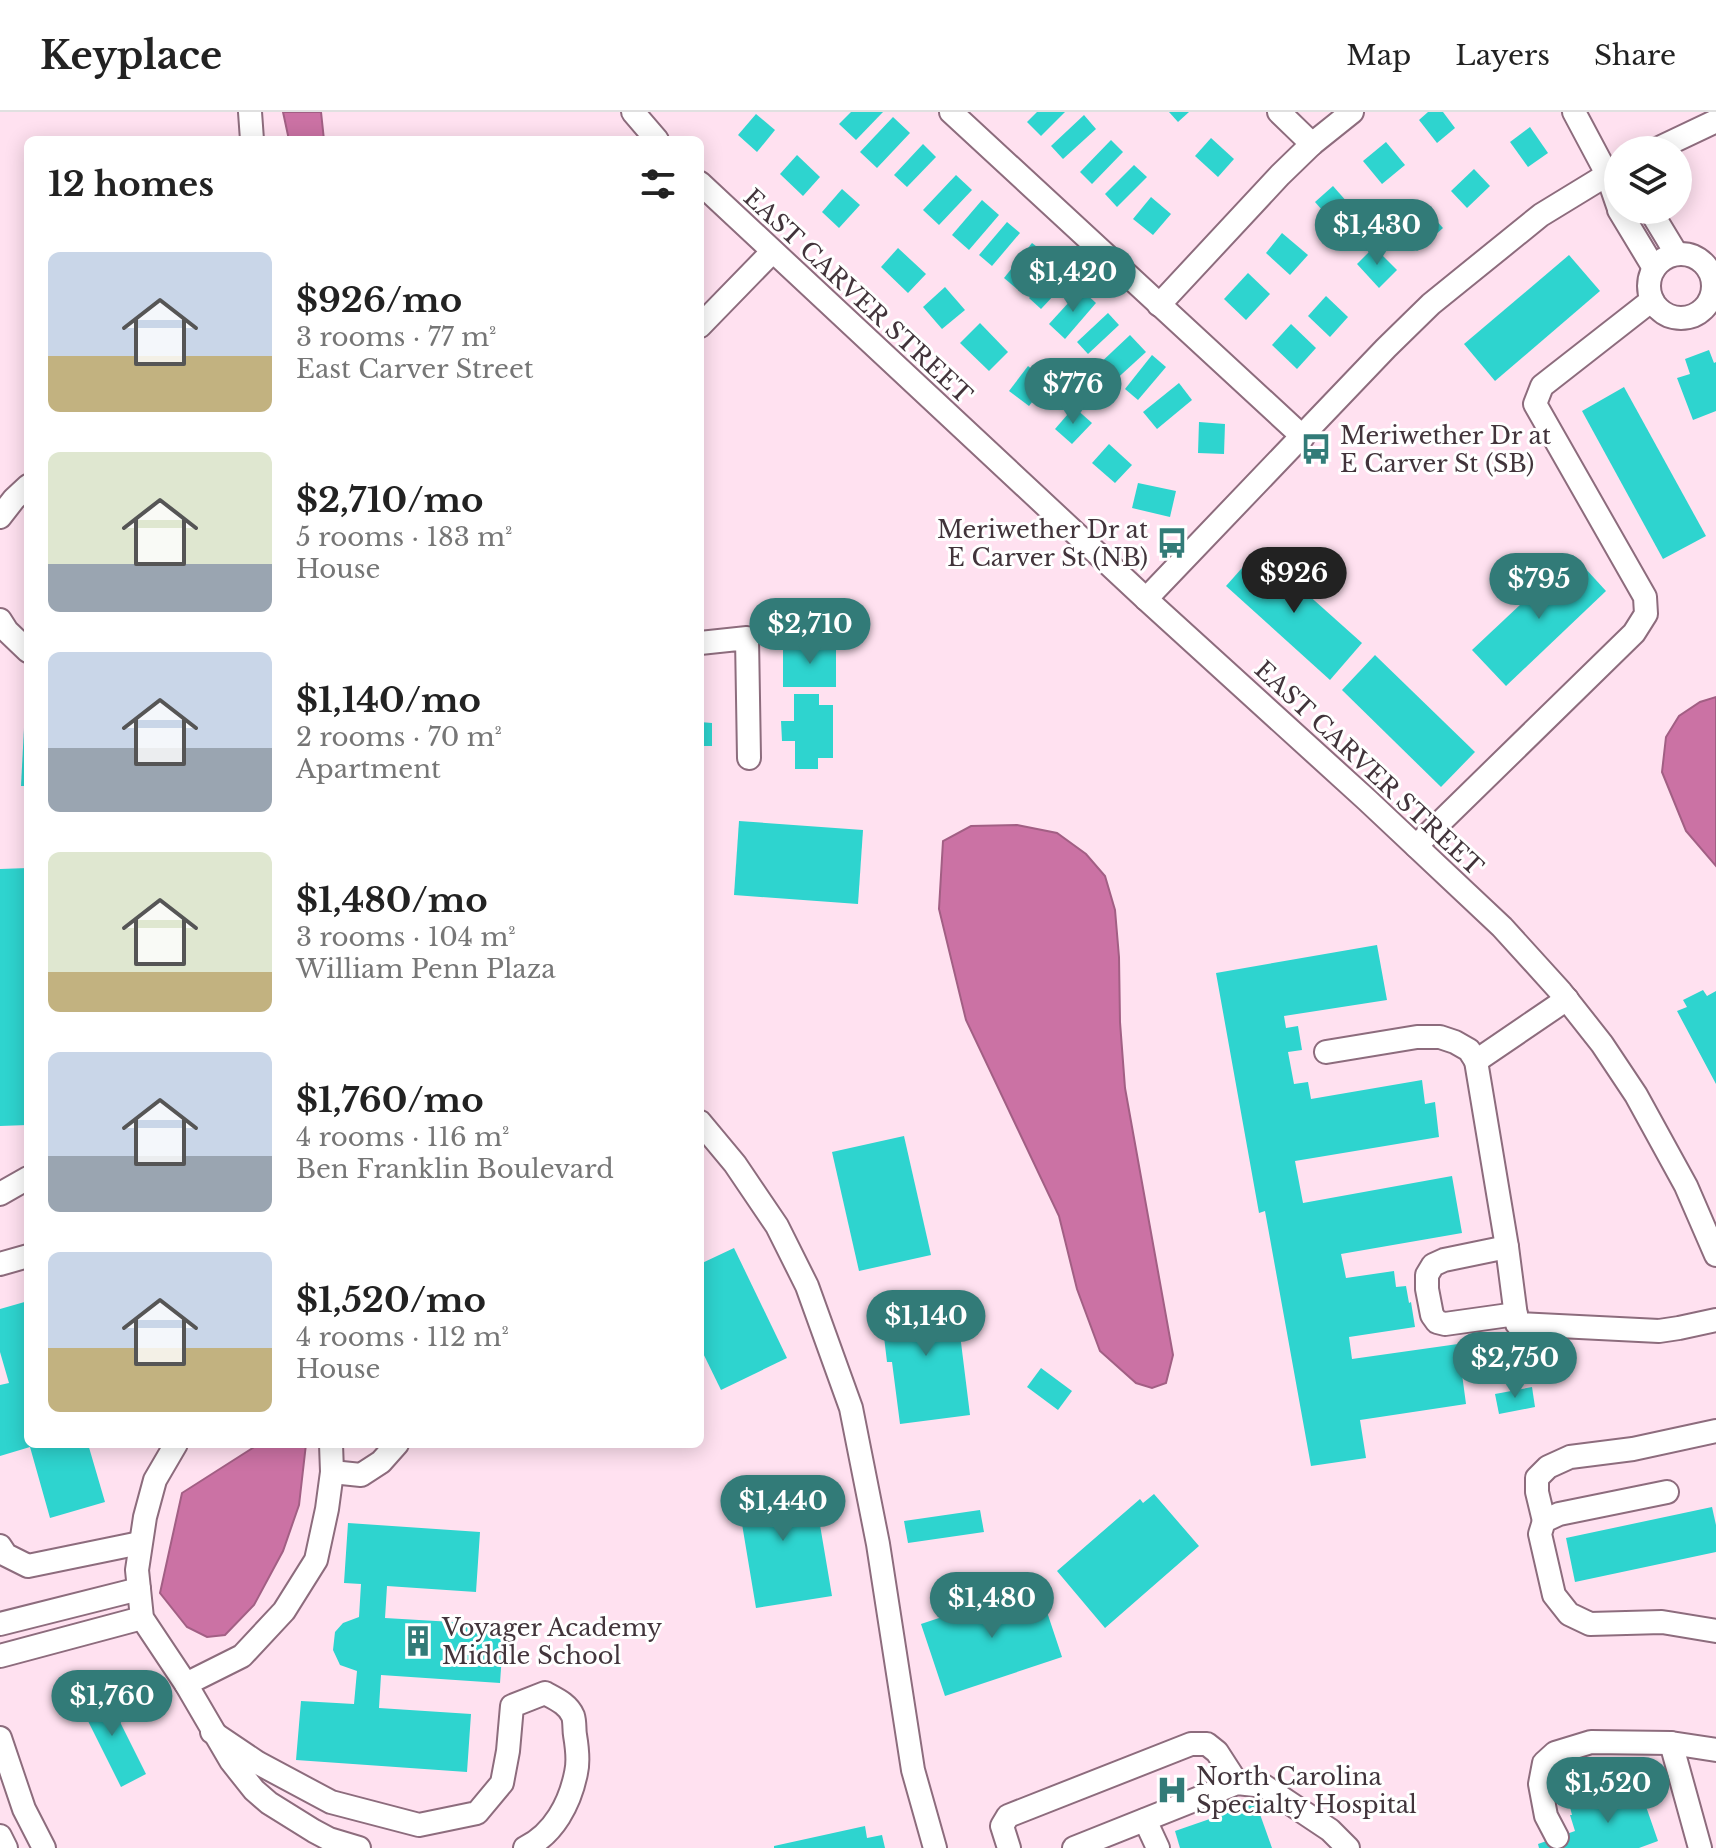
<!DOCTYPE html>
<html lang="en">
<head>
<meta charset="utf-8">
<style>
	body { margin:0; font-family:"Libre Baskerville",serif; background:#f6f6f6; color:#222; height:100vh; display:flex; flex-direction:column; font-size:30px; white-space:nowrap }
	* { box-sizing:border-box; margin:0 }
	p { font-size:26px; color:#767676 }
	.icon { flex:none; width:44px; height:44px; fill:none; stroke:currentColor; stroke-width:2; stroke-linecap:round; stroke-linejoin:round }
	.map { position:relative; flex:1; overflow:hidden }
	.panel { position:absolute; left:24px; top:24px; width:680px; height:1312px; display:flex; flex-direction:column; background:#fff; border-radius:12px; box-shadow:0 4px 20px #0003 }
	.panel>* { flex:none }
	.buttons { position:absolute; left:1604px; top:24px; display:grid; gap:16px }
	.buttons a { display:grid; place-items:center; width:88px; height:88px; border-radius:50%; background:#fff; box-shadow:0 4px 20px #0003; font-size:40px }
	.price { position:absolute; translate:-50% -68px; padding:0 18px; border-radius:28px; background:#327b78; color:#fff; font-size:26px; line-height:52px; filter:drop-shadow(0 2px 4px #0008) }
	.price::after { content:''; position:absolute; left:50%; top:48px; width:24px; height:18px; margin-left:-12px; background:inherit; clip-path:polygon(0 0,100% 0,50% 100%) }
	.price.active { background:#222; color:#fff }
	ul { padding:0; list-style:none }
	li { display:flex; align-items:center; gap:24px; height:200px; padding:0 24px }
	li span { display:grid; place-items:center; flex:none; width:224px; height:160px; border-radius:12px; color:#555 }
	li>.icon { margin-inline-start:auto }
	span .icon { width:96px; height:96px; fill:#fffc; stroke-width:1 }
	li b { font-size:34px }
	h2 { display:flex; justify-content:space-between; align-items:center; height:96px; padding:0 24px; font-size:34px }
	header { display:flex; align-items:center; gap:48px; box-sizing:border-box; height:112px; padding:0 40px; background:#fff; border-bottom:2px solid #e0e0e0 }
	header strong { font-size:38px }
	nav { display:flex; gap:44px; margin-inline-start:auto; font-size:28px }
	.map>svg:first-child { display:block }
</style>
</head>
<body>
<header>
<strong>Keyplace</strong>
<nav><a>Map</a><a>Layers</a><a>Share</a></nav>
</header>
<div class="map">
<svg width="1716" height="1736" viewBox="0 0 1716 1736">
	<rect width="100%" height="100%" fill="#ffe1f0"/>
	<g fill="#cb72a4" stroke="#a25f84" stroke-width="2">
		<polygon points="283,0 321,0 324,28 289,28"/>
		<polygon points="1716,585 1716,754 1686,719 1662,660 1666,625 1679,604 1700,590"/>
		<polygon points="1017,713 1057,721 1086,742 1105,764 1115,798 1119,845 1120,910 1125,976 1173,1243 1166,1271 1152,1276 1136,1271 1100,1239 1077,1177 1059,1104 966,908 939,797 943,729 971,714"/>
		<polygon points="259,1332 306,1332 299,1393 283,1439 254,1493 225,1523 207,1525 187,1515 160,1481 182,1381"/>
	</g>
	<g fill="#2ed4cf">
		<polygon points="851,0 883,0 856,28 839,12"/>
		<polygon points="1037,0 1065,0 1041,24 1027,10"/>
		<polygon points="1169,0 1189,0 1178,10"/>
		<polygon points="1428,0 1443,0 1455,16 1437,31 1419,8"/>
		<polygon points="756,2 775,18 757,40 738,23"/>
		<polygon points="1084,3 1096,17 1063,47 1051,34"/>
		<polygon points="893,5 910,21 877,56 860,40"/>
		<polygon points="1530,15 1548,41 1528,55 1510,30"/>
		<polygon points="1211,26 1234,47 1218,65 1195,44"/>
		<polygon points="1111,28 1123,40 1092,72 1080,60"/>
		<polygon points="1386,30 1405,53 1382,72 1363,49"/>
		<polygon points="923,32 936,45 907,75 894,63"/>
		<polygon points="797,43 820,65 803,84 780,62"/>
		<polygon points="1134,53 1147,65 1117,95 1105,82"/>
		<polygon points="1474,57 1490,74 1467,96 1451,79"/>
		<polygon points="956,63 972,78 939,113 923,98"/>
		<polygon points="1333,74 1355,99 1337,115 1315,90"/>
		<polygon points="842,77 860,93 839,116 822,100"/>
		<polygon points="1151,85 1171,102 1153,123 1133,107"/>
		<polygon points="982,88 999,103 969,138 952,123"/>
		<polygon points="1423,94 1443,116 1417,139 1397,118"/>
		<polygon points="1007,110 1020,121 992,154 979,143"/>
		<polygon points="1282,121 1308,143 1290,163 1266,141"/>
		<polygon points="1032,131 1045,141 1017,177 1004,166"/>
		<polygon points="1374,135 1397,158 1379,176 1357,152"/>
		<polygon points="898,136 926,162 908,181 881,155"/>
		<polygon points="1569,143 1600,179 1495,269 1464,232"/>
		<polygon points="1057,155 1070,166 1041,197 1029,186"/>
		<polygon points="1248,161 1270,182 1246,208 1224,187"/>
		<polygon points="945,175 965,198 942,217 923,195"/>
		<polygon points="1081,177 1096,191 1065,227 1049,212"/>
		<polygon points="1326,184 1348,205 1330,225 1308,204"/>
		<polygon points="1108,201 1119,213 1088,242 1077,230"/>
		<polygon points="980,211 1008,240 989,259 960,231"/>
		<polygon points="1291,212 1316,236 1297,257 1272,233"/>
		<polygon points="1130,223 1146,240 1111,272 1096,255"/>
		<polygon points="1709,238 1714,251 1716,250 1716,299 1693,308 1677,266 1690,262 1685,247"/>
		<polygon points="1152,243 1166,255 1138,288 1125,277"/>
		<polygon points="1028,254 1048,270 1029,294 1009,279"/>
		<polygon points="1179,271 1192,288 1157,317 1143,300"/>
		<polygon points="1624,275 1706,424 1663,447 1582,299"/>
		<polygon points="1074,295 1092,311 1072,332 1055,317"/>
		<polygon points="1199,310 1225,312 1224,342 1198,341"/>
		<polygon points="1109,332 1132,353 1115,371 1092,351"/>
		<polygon points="1138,371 1176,379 1170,405 1132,396"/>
		<polygon points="1258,438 1362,531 1330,568 1226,474"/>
		<polygon points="1573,443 1606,479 1506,574 1472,538"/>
		<polygon points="836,533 836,575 783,575 783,534"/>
		<polygon points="1375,543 1475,640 1441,675 1342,578"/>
		<polygon points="794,582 819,582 819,593 833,593 833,646 818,646 818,657 795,657 795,629 782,629 781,609 794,609"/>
		<polygon points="25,597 28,597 28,674 21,674"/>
		<polygon points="700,610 712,611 712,634 700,634"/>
		<polygon points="739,709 863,718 858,792 734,783"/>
		<polygon points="28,756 28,1013 0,1014 0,757"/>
		<polygon points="1377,833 1387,888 1284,904 1286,916 1298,914 1302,938 1288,940 1294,972 1308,970 1311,987 1422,968 1425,992 1435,990 1439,1025 1295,1049 1303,1091 1452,1064 1462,1121 1341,1142 1346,1166 1394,1159 1396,1175 1406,1174 1409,1191 1411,1190 1415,1215 1349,1225 1352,1247 1458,1232 1466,1292 1360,1308 1366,1346 1311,1354 1265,1099 1259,1101 1216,861"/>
		<polygon points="1703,878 1707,884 1716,879 1716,972 1677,899 1687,895 1683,888"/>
		<polygon points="904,1024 931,1143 859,1159 832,1040"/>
		<polygon points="734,1136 787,1246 721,1278 700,1235 700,1152"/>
		<polygon points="955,1182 970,1303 900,1312 892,1250 887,1250 882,1208 884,1208 882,1191"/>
		<polygon points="28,1189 28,1332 88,1332 105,1390 50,1406 30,1335 0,1344 0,1273 9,1271 0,1240 0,1197"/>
		<polygon points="1041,1256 1072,1279 1058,1298 1027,1275"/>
		<polygon points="1532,1275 1535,1295 1499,1302 1495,1282"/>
		<polygon points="806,1364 814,1414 820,1413 832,1484 756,1496 736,1376"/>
		<polygon points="1154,1382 1199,1434 1105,1516 1057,1459 1140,1387 1143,1391"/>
		<polygon points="1712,1395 1716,1413 1716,1440 1575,1470 1566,1426"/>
		<polygon points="980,1398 984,1420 908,1431 904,1409"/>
		<polygon points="348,1411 480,1420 476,1480 387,1474 385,1506 504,1513 500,1571 381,1563 379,1596 471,1602 467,1660 296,1648 301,1589 354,1592 357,1559 340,1553 333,1538 335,1520 343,1511 359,1505 361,1472 344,1471"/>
		<polygon points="1038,1473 1062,1545 945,1584 921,1512"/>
		<polygon points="104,1578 146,1662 121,1675 79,1591"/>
		<polygon points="1609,1681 1612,1689 1622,1686 1623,1690 1642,1683 1658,1729 1639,1736 1539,1736 1538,1732 1575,1719 1570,1703 1572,1703 1570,1695"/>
		<polygon points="1256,1691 1272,1736 1180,1736 1175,1719"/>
		<polygon points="865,1714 867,1726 882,1723 885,1736 774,1736 774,1734"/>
	</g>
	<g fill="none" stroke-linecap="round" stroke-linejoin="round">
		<defs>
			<g id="minor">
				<polyline points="250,0 252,28"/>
				<polyline points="633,0 657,28"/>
				<polyline points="951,0 1303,325"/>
				<polyline points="1279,0 1312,32"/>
				<polyline points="1574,0 1607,62 1618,94"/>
				<polyline points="1655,38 1716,9"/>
				<polyline points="700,71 1146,487 1367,688 1502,815 1561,880 1602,932 1636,983 1686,1074 1716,1143"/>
				<polyline points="1619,98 1654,156"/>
				<polyline points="1650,98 1676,141"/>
				<circle cx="1681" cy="174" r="32"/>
				<polyline points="1159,193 1280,63 1312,32 1352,0"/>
				<polyline points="700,214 772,140"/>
				<polyline points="0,405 14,387 28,374"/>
				<polyline points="1146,487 1386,236 1431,192 1541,103 1618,56"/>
				<polyline points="0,508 7,519 28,539"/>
				<polyline points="700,531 747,526 749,646"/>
				<polyline points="1416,734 1634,521 1646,502 1645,485 1535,292 1542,274 1652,188"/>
				<polyline points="1567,887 1476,949 1507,1135 1517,1212 1659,1219 1679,1216 1716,1208"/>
				<polyline points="1326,940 1417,925 1440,925 1455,930 1469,938 1476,949"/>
				<polyline points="700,1010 735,1052 777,1114 807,1174 851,1296 878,1432 913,1658 935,1736"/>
				<polyline points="0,1082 28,1066"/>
				<polyline points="1507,1135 1444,1148 1433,1153 1427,1163 1427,1177 1432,1203 1437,1210 1445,1212 1516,1202"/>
				<polyline points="0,1152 28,1144"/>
				<polyline points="176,1332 155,1368 145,1405 137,1458 142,1506 186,1572 231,1649 254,1678 269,1691 314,1719 329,1727 359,1736"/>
				<polyline points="332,1360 361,1363 381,1350 397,1332"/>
				<polyline points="1667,1380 1559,1402 1544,1409 1540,1422 1554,1483 1569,1502 1590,1512 1662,1510 1716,1519"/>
				<polyline points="1544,1409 1537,1380 1537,1366 1548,1355 1570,1345 1633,1337 1716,1319"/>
				<polyline points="0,1434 6,1443 28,1454 140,1431"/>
				<polyline points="0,1512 139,1477"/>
				<polyline points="0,1544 142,1506"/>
				<polyline points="186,1572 242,1544 284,1499 316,1448 327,1397 332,1360 331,1332"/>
				<path d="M212 1620 258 1651 331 1690 419 1713 477 1701 502 1671 508 1639 512 1594 545 1581C556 1587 568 1592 573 1604 575 1610 574 1618 575 1623 577 1635 579 1649 576 1661 570 1691 554 1722 525 1736"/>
				<polyline points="0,1626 24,1697 44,1736"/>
				<polyline points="1671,1631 1700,1736"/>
				<polyline points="1145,1708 1158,1736"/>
				<polyline points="0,1724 6,1736"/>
				<polyline points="1557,1725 1546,1704 1540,1672 1544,1651 1555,1641 1591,1630 1671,1631 1716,1638"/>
				<polyline points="1009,1736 1002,1714 1008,1704 1191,1632 1207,1632 1217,1640 1237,1671"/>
				<polyline points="1074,1736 1237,1671 1264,1674 1330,1718 1348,1736"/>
			</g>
		</defs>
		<use href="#minor" stroke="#8d6c7d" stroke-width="26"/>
		<use href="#minor" stroke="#fff" stroke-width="22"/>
	</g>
	<defs>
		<symbol id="bus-bare" viewBox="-9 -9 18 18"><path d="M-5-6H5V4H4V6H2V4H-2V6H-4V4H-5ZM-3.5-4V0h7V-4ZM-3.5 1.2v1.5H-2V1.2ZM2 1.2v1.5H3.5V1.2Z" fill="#327b78" stroke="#fff" stroke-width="2.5" paint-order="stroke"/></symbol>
		<symbol id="building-bare" viewBox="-9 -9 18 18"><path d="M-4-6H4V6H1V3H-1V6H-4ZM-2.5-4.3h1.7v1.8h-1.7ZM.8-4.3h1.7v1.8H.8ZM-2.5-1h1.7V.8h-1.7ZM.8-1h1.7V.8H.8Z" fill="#327b78" stroke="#fff" stroke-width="2.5" paint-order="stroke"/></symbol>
		<symbol id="hospital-bare" viewBox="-9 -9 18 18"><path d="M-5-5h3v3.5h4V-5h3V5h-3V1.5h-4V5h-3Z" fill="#327b78" stroke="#fff" stroke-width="2.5" paint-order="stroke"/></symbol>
	</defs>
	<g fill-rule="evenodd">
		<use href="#bus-bare" x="1294" y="315" width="44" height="44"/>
		<use href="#bus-bare" x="1150" y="409" width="44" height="44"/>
		<use href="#building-bare" x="396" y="1507" width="44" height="44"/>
		<use href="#hospital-bare" x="1150" y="1656" width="44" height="44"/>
	</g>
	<g text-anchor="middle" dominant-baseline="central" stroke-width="6" stroke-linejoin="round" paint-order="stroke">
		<g font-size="24" fill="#42343b" stroke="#fff">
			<text transform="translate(858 184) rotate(43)">EAST CARVER STREET</text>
			<text transform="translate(1369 656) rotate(43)">EAST CARVER STREET</text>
		</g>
		<g font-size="24" fill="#42343b" stroke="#fff" text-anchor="start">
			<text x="1340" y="323">Meriwether Dr at<tspan x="1340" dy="28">E Carver St (SB)</tspan></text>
			<text x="1148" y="417" text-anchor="end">Meriwether Dr at<tspan x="1148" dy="28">E Carver St (NB)</tspan></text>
			<text x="442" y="1515">Voyager Academy<tspan x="442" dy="28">Middle School</tspan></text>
			<text x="1196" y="1664">North Carolina<tspan x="1196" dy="28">Specialty Hospital</tspan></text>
		</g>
	</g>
</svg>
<div class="buttons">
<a><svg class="icon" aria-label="layers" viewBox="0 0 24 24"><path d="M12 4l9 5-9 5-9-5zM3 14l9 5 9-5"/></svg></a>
</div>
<b class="price" style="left:1377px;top:155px">$1,430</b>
<b class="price" style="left:1073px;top:202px">$1,420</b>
<b class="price" style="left:1073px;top:314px">$776</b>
<b class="price active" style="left:1294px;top:503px">$926</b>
<b class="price" style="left:1539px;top:509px">$795</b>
<b class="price" style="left:810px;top:554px">$2,710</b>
<b class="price" style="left:926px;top:1246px">$1,140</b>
<b class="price" style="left:1515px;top:1288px">$2,750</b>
<b class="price" style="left:783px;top:1431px">$1,440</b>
<b class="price" style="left:992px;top:1528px">$1,480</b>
<b class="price" style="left:112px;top:1626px">$1,760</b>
<b class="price" style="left:1608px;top:1713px">$1,520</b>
<section class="panel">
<h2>12 homes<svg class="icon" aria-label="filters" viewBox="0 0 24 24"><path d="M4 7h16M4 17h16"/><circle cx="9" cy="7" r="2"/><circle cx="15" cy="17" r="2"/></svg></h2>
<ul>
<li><span style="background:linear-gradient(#c9d6e8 65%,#c2b280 0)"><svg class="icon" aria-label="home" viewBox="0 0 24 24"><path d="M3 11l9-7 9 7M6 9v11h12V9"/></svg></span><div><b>$926/mo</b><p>3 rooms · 77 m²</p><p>East Carver Street</p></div></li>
<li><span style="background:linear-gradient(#dfe7d0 70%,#9aa5b1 0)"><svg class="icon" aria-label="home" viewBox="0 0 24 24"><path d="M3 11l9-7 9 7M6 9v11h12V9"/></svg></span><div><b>$2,710/mo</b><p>5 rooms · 183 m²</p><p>House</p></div></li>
<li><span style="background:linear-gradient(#c9d6e8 60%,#9aa5b1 0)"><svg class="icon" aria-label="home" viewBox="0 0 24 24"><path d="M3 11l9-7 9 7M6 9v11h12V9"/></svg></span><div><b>$1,140/mo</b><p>2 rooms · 70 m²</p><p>Apartment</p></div></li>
<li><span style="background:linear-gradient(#dfe7d0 75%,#c2b280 0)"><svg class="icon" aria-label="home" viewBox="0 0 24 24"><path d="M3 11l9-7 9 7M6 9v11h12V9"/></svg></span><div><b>$1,480/mo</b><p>3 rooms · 104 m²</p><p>William Penn Plaza</p></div></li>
<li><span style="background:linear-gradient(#c9d6e8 65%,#9aa5b1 0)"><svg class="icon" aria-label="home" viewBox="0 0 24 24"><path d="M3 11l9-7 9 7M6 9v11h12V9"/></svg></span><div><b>$1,760/mo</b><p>4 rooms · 116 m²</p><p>Ben Franklin Boulevard</p></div></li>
<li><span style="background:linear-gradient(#c9d6e8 60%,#c2b280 0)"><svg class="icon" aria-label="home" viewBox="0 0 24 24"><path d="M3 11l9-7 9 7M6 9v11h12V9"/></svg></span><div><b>$1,520/mo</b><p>4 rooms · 112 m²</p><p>House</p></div></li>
</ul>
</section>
</div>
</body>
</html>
